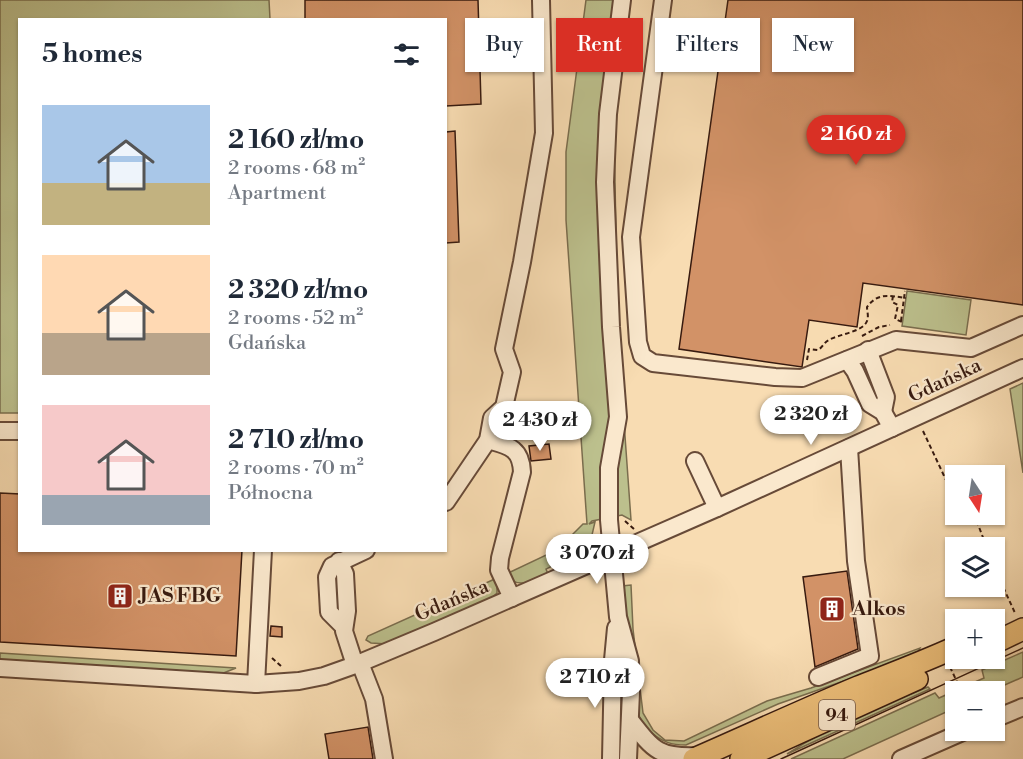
<!DOCTYPE html>
<html lang="en">
<head>
<meta charset="utf-8">
<style>
	body { margin:0; font-family:"Libre Bodoni",serif; background:#f6f6f7; color:#1f2937; height:100vh; display:flex; flex-direction:column; font-size:22px; white-space:nowrap }
	* { box-sizing:border-box; margin:0 }
	p { font-size:20px; color:#747a83 }
	.icon { flex:none; width:33px; height:33px; fill:none; stroke:currentColor; stroke-width:2; stroke-linecap:round; stroke-linejoin:round }
	.map { position:relative; flex:1; overflow:hidden }
	.details { position:absolute; left:18px; top:18px; width:429px; height:534px; display:flex; flex-direction:column; background:#fff; border-radius:0px; box-shadow:0 2px 4px #0004 }
	.details>* { flex:none }
	.hud { position:absolute; left:465px; top:18px; width:468px; height:54px; display:flex; gap:12px }
	.needle { width:39px; rotate:168deg }
	.fabs { position:absolute; left:945px; top:465px; display:grid; gap:12px }
	.fabs a { display:grid; place-items:center; width:60px; height:60px; border-radius:0px; background:#fff; box-shadow:0 2px 4px #0004; font-size:30px }
	.price { position:absolute; translate:-50% -51px; padding:0 14px; border-radius:21px; background:#fff; color:#222; font-size:20px; line-height:39px; filter:drop-shadow(0 2px 3px #0008) }
	.price::after { content:''; position:absolute; left:50%; top:36px; width:18px; height:14px; margin-left:-9px; background:inherit; clip-path:polygon(0 0,100% 0,50% 100%) }
	.price.on { background:#d93025; color:#fff }
	ul { padding:0; list-style:none }
	li { display:flex; align-items:center; gap:18px; height:150px; padding:0 24px }
	li span { display:grid; place-items:center; flex:none; width:168px; height:120px; border-radius:0px; color:#555 }
	li>.icon { margin-inline-start:auto }
	span .icon { width:72px; height:72px; fill:#fffc; stroke-width:1 }
	li b { font-size:26px }
	h2 { display:flex; justify-content:space-between; align-items:center; height:72px; padding:0 24px; font-size:26px }
	.pill { padding:0 21px; border-radius:0px; background:#fff; box-shadow:0 2px 4px #0004; font-size:21px; line-height:54px }
	.pill.on { background:#d93025; color:#fff }
	.map>svg:first-child { display:block }
</style>
</head>
<body>
<div class="map">
<svg width="1023" height="759" viewBox="0 0 1023 759">
	<rect width="100%" height="100%" fill="#f8dcb2"/>
	<filter id="stains"><feTurbulence type="fractalNoise" baseFrequency=".00333" numOctaves="4"/><feColorMatrix values="0 0 0 0 .2 0 0 0 0 .09 0 0 0 0 .02 0 0 0 .5 -.17"/></filter>
	<radialGradient id="worn" r=".72"><stop offset=".6" stop-color="#630" stop-opacity="0"/><stop offset="1" stop-color="#630" stop-opacity=".3"/></radialGradient>
	<g fill="#bcc08d" stroke="#7a6d4e" stroke-width="1.5">
		<polygon points="0,0 269,0 270,19 20,20 19,413 0,413"/>
		<path d="M586 0H628L614 130 618 338 631 520 622 515 592 521 589 524 595 522 589 548 546 569 548 574C534 580 517 591 506 574L557 550 583 524H587L566 220V152Z"/>
		<polygon points="907,291 971,300 966,335 902,326"/>
		<polygon points="1023,383 1023,473 1010,389"/>
		<polygon points="497,578 497,593 491,599 387,644 371,643 366,640 368,636"/>
		<path d="M631 585 633 629 643 713 653 730 665 740 684 741 767 701 811 688 920 648 918 652 881 668 778 704 686 745C671 745 663 742 652 733L649 735 636 710 635 669 622 586Z"/>
		<polygon points="1023,652 1023,677 991,691 956,692 955,708 843,759 791,759 935,693 939,698 984,678 982,670"/>
		<polygon points="0,653 236,668 221,674 0,660"/>
		<path d="M928 687 930 689 787 754C830 726 880 706 928 687Z"/>
	</g>
	<g fill="#d29267" stroke="#371a0f" stroke-width="1.5">
		<polygon points="305,0 478,0 481,104 446,106 446,20 305,20"/>
		<polygon points="728,0 1023,0 1023,305 863,283 857,327 809,320 802,367 679,349"/>
		<polygon points="455,131 459,242 446,243 446,132"/>
		<polygon points="549,444 551,459 531,461 529,446"/>
		<polygon points="0,493 20,494 20,550 242,550 236,656 0,642"/>
		<polygon points="847,571 858,649 815,667 803,577"/>
		<polygon points="271,626 282,627 282,637 270,636"/>
		<polygon points="368,727 373,759 329,759 325,734"/>
	</g>
	<g fill="none" stroke-linecap="round" stroke-linejoin="round">
		<defs>
			<g id="minor">
				<polyline points="622,0 608,114 605,182 611,327 618,417 609,468 609,520 618,617 630,661 631,692 628,759"/>
				<polyline points="663,0 631,237 638,342 642,356 653,363 775,377 802,378 896,340 971,348 1023,325"/>
				<polyline points="868,350 886,397 883,412"/>
				<polyline points="847,360 855,371 870,404 883,412 892,428"/>
				<polyline points="0,431 20,431"/>
				<path d="M488 440C509 446 521 448 522 472L500 558 499 570 512 598"/>
				<polyline points="695,461 717,508"/>
				<polyline points="446,502 488,440 492,418 504,407 512,372 504,349 522,262 544,133 541,0"/>
				<polyline points="339,561 345,574 347,611 344,631 355,665"/>
				<polyline points="343,626 329,612 327,577 332,566 366,550"/>
				<polyline points="360,663 374,699 384,759"/>
				<polyline points="0,668 256,684 299,681 324,676 355,665 434,632 717,508 1023,368"/>
				<polyline points="818,677 870,656 856,561 849,448"/>
				<polyline points="256,684 263,550"/>
				<polyline points="994,719 1023,707"/>
				<path d="M630 720C654 751 659 758 700 756"/>
				<polyline points="611,759 613,660 616,628"/>
				<polyline points="901,759 967,730"/>
			</g>
			<g id="major">
				<polyline points="994,643 1023,629"/>
				<path d="M694 759C749 735 803 710 858 687 891 674 923 662 956 647"/>
				<polyline points="741,759 917,679"/>
			</g>
		</defs>
		<use href="#minor" stroke="#674a38" stroke-width="20"/>
		<use href="#major" stroke="#371a0f" stroke-width="24"/>
		<g stroke="#371a0f" stroke-width="2" stroke-dasharray="4.5 3" stroke-linecap="butt">
			<polyline points="893,296 892,302 898,305 895,319 902,322"/>
			<polyline points="901,321 905,291"/>
			<polyline points="862,336 879,327 890,325"/>
			<path d="M807 360 809 349 818 350C823 347 824 342 829 340 839 334 863 332 867 321 869 317 867 311 867 307 878 292 890 296 906 298"/>
			<polyline points="923,431 946,480 956,492"/>
			<polyline points="974,514 987,548"/>
			<polyline points="625,521 634,529"/>
			<polyline points="994,567 1015,613"/>
			<polyline points="272,658 281,666"/>
			<polyline points="950,667 959,686"/>
		</g>
		<use href="#minor" stroke="#fae8cd" stroke-width="16"/>
		<use href="#major" stroke="#ecbe79" stroke-width="21"/>
		<polyline stroke="#371a0f" stroke-width="1.5" points="781,759 1023,648"/>
	</g>
	<defs>
		<symbol id="building-square" viewBox="-11 -11 22 22"><rect x="-9" y="-9" width="18" height="18" rx="4" fill="#8f2418" stroke="#fae8cd"/><path d="M-4-6H4V6H1V3H-1V6H-4ZM-2.5-4.3h1.7v1.8h-1.7ZM.8-4.3h1.7v1.8H.8ZM-2.5-1h1.7V.8h-1.7ZM.8-1h1.7V.8H.8Z" fill="#fff"/></symbol>
	</defs>
	<g fill-rule="evenodd">
		<use href="#building-square" x="105" y="581" width="30" height="30"/>
		<use href="#building-square" x="817" y="594" width="30" height="30"/>
	</g>
	<g text-anchor="middle" dominant-baseline="central" stroke-width="4.5" stroke-linejoin="round" paint-order="stroke">
		<rect fill="#fae8cd" stroke="#725848" stroke-width="1.5" x="819" y="700" width="36" height="30" rx="4.5"/>
		<g font-size="18" font-weight="bold" fill="#371a0f">
			<text x="837" y="715">94</text>
		</g>
		<g font-size="20" fill="#371a0f" stroke="#fae8cd">
			<text transform="translate(945 381) rotate(-25)">Gdańska</text>
			<text transform="translate(452 601) rotate(-23)">Gdańska</text>
		</g>
		<g font-size="20" font-weight="bold" fill="#371a0f" stroke="#fae8cd" text-anchor="start">
			<text x="140" y="596">JAS FBG</text>
			<text x="852" y="609">Alkos</text>
		</g>
	</g>
	<rect width="100%" height="100%" filter="url(#stains)"/>
	<rect width="100%" height="100%" fill="url(#worn)"/>
</svg>
<div class="fabs">
<a><svg class="needle" viewBox="-14 -14 28 28"><path d="M0-13l5 13h-10z" fill="#e53935"/><path d="M0 13l5-13h-10z" fill="#747a83"/></svg></a>
<a><svg class="icon" aria-label="layers" viewBox="0 0 24 24"><path d="M12 4l9 5-9 5-9-5zM3 14l9 5 9-5"/></svg></a>
<a>+</a>
<a>−</a>
</div>
<b class="price on" style="left:856px;top:166px">2 160 zł</b>
<b class="price" style="left:811px;top:446px">2 320 zł</b>
<b class="price" style="left:540px;top:452px">2 430 zł</b>
<b class="price" style="left:597px;top:585px">3 070 zł</b>
<b class="price" style="left:595px;top:709px">2 710 zł</b>
<div class="hud">
<a class="pill">Buy</a>
<a class="pill on">Rent</a>
<a class="pill">Filters</a>
<a class="pill">New</a>
</div>
<section class="details">
<h2>5 homes<svg class="icon" aria-label="filters" viewBox="0 0 24 24"><path d="M4 7h16M4 17h16"/><circle cx="9" cy="7" r="2"/><circle cx="15" cy="17" r="2"/></svg></h2>
<ul>
<li><span style="background:linear-gradient(#a9c7e8 65%,#c2b280 0)"><svg class="icon" aria-label="home" viewBox="0 0 24 24"><path d="M3 11l9-7 9 7M6 9v11h12V9"/></svg></span><div><b>2 160 zł/mo</b><p>2 rooms · 68 m²</p><p>Apartment</p></div></li>
<li><span style="background:linear-gradient(#ffd9b3 65%,#b9a48a 0)"><svg class="icon" aria-label="home" viewBox="0 0 24 24"><path d="M3 11l9-7 9 7M6 9v11h12V9"/></svg></span><div><b>2 320 zł/mo</b><p>2 rooms · 52 m²</p><p>Gdańska</p></div></li>
<li><span style="background:linear-gradient(#f6c9c9 75%,#9aa5b1 0)"><svg class="icon" aria-label="home" viewBox="0 0 24 24"><path d="M3 11l9-7 9 7M6 9v11h12V9"/></svg></span><div><b>2 710 zł/mo</b><p>2 rooms · 70 m²</p><p>Północna</p></div></li>
</ul>
</section>
</div>
</body>
</html>
